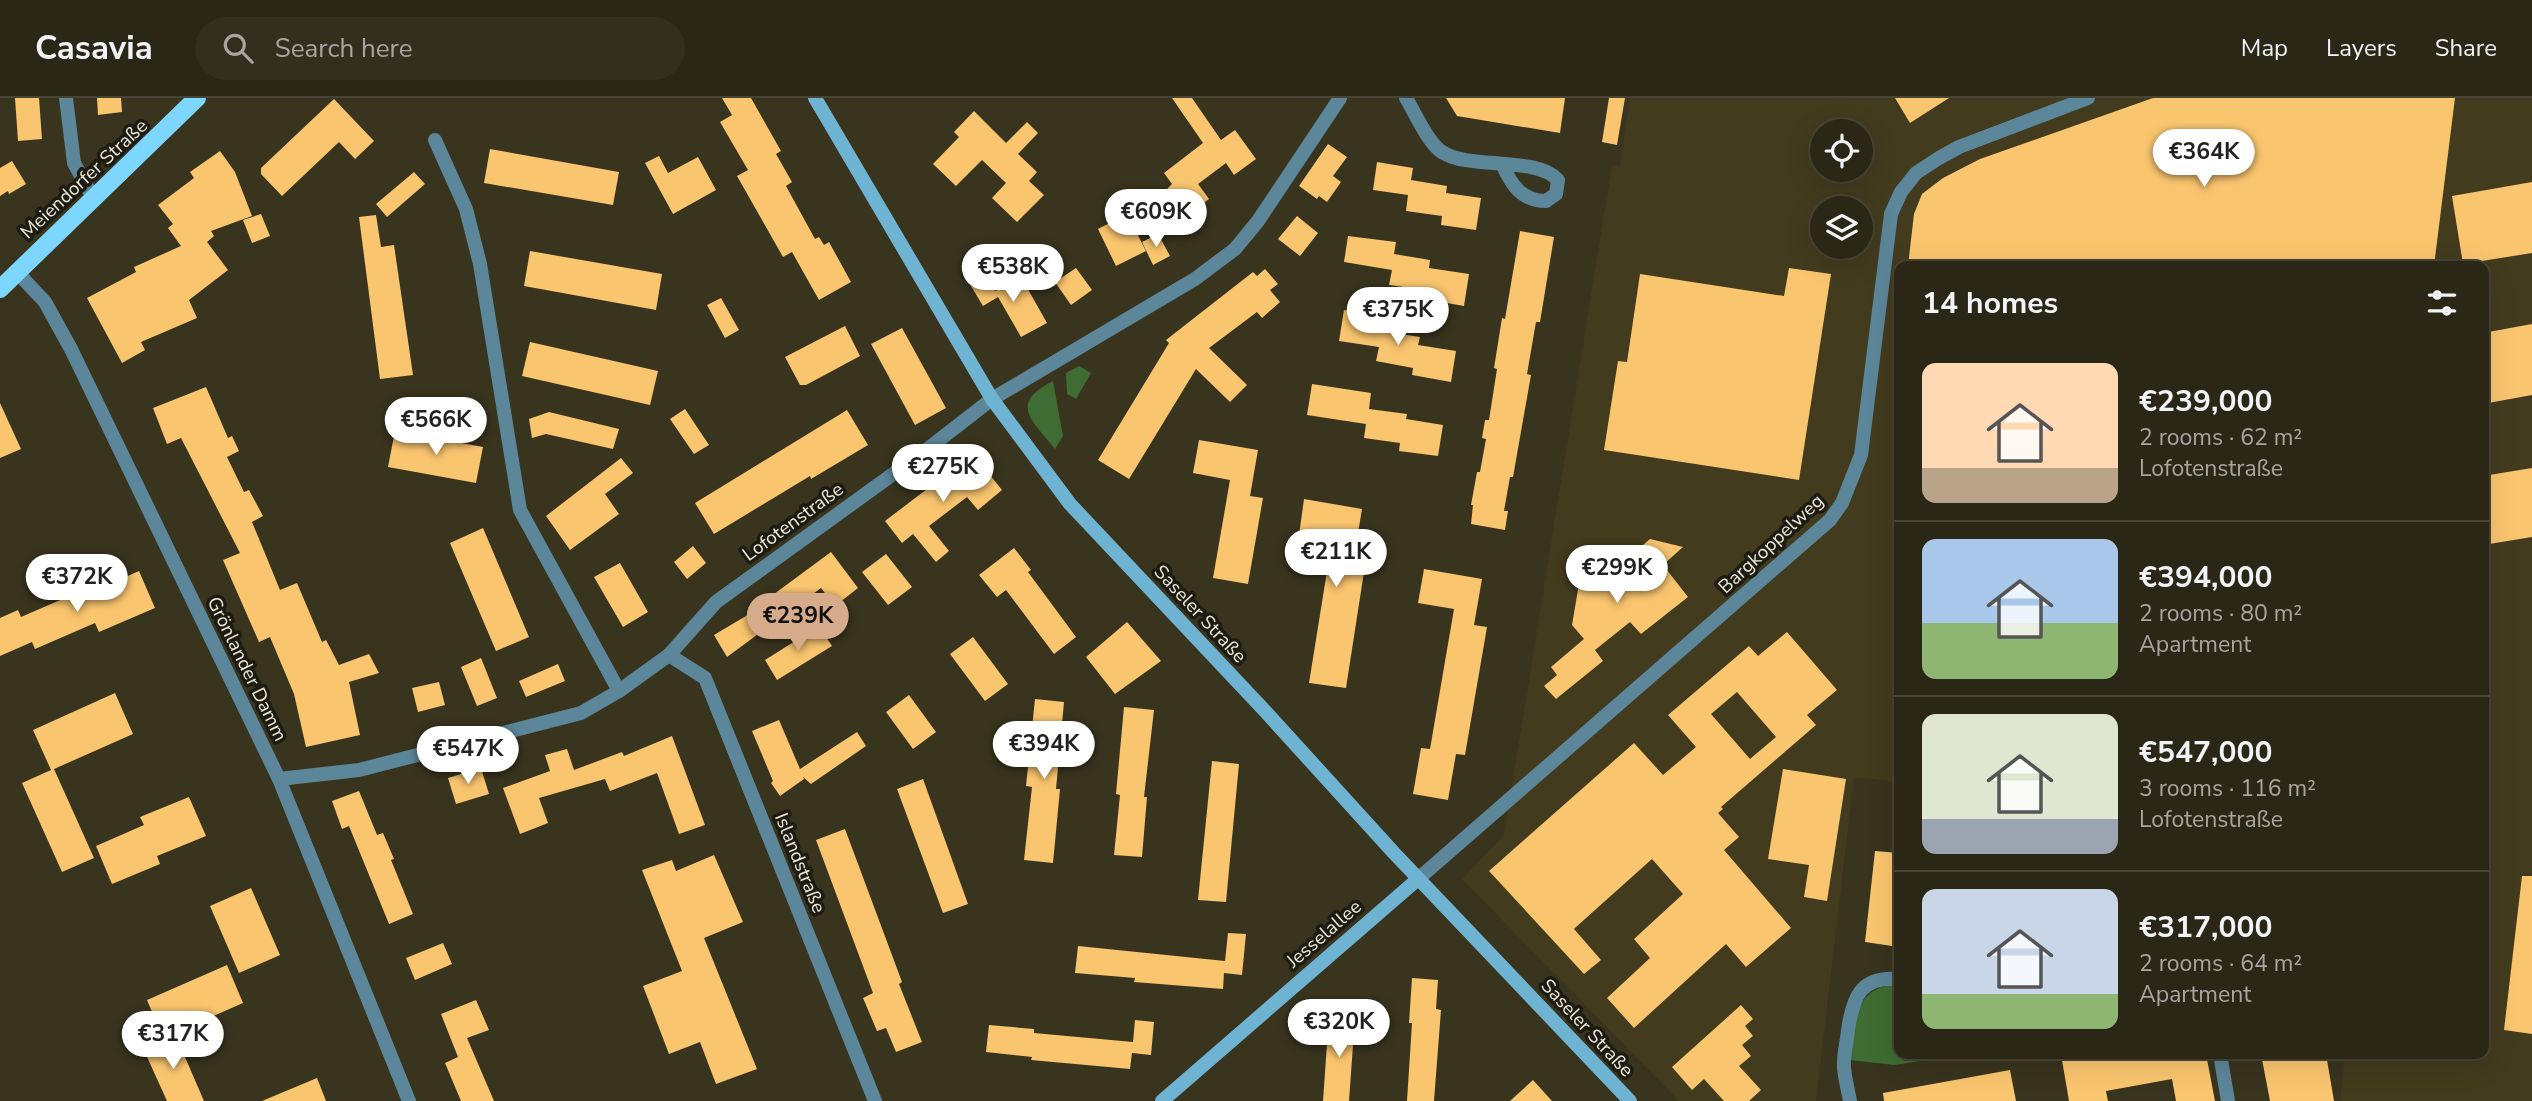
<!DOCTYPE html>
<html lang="en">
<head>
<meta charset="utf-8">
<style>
	body { margin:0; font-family:"Nunito Sans",sans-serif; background:#332f1f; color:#f1f3f6; height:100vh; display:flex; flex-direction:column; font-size:26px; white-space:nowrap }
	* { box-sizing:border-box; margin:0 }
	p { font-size:23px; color:#a6a5a1 }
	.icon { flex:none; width:38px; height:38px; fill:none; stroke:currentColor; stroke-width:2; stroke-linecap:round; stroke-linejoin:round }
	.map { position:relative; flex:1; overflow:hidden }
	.drawer { position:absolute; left:1894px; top:163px; width:595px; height:798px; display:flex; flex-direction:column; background:#2b2716; border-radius:14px; box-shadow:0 7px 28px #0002,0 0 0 2px #474435 }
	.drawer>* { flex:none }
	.tools { position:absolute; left:1810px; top:21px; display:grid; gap:14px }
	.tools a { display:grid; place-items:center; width:63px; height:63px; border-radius:50%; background:#2b2716; box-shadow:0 7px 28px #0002,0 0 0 2px #474435; font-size:35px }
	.price { position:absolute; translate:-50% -60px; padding:0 16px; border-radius:24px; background:#fff; color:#222; font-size:23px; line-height:46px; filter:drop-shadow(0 2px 4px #0008) }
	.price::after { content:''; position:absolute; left:50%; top:42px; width:21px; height:16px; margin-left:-10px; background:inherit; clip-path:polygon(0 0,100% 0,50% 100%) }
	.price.selected { background:#d6ab8b; color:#111 }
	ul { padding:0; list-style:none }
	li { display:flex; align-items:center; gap:21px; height:175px; padding:0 28px }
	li+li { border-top:2px solid #474435 }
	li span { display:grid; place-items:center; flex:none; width:196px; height:140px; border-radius:14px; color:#555 }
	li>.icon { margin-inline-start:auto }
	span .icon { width:84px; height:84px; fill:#fffc; stroke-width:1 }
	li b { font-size:30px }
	h2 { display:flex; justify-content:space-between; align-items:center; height:84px; padding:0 28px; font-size:30px }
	header { display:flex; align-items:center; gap:42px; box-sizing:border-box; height:98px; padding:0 35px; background:#2b2716; border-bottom:2px solid #474435 }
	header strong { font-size:33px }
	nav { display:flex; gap:38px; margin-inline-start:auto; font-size:24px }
	.search { width:490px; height:63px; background:#332f1f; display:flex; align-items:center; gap:18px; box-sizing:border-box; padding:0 24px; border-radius:38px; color:#a6a5a1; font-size:26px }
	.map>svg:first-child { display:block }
</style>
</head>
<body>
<header>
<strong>Casavia</strong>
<div class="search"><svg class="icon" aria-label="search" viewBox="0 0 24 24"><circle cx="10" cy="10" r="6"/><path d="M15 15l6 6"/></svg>Search here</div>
<nav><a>Map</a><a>Layers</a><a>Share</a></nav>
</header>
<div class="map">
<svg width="2532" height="1003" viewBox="0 0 2532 1003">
	<rect width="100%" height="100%" fill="#39341e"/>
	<g fill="#423b1e" fill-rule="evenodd">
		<path d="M1630 0H2153L1908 168H1899V684L1854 679 1816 1003H1679L1462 781 1504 737 1612 67 1620 68ZM1822 33H1860V72H1822ZM1822 110H1860V149H1822Z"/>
		<polygon points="2455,0 2532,0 2532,1003 2340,1003 2345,956 2483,956 2483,168 2434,168"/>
	</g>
	<g fill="#3f6c33">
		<polygon points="1079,268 1091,275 1076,301 1067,296 1066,275"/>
		<path d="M1053 283 1063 338 1055 351C1032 322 1008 306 1053 283Z"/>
		<path d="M1892 887H1899V956H1966L1894 967 1850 962C1855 931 1852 891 1892 887Z"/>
	</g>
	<g fill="#fac56f" fill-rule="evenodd">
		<polygon points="15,0 39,0 42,41 18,43"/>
		<polygon points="97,0 121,0 122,14 98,17"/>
		<polygon points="722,0 751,0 781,53 776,56 792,84 786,88 815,141 819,139 824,147 829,144 851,184 819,202 792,154 783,159 737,78 748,72 720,24 732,17"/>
		<polygon points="1172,0 1192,0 1221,42 1235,32 1256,61 1234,77 1226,65 1198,86 1209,101 1188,117 1167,91 1172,86 1164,75 1203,45"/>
		<polygon points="1446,0 1565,0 1560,35 1457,18"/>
		<polygon points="1609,0 1625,0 1617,47 1602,44"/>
		<polygon points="1895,0 1949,0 1910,25"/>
		<polygon points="2153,0 2455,0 2434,168 1908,168 1914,116 1922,96 1943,80 1980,61"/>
		<polygon points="334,1 374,43 355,61 339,44 282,98 261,76 261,70"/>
		<polygon points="974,13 1006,45 1027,24 1038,35 1018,56 1037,74 1029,83 1044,97 1017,124 992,100 1006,85 982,62 956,88 933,66 959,39 954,34"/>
		<polygon points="1328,46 1347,59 1333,78 1341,84 1327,104 1319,98 1317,101 1299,88"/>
		<polygon points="490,51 619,74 613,107 484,85"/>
		<polygon points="220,53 235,74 252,118 211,133 214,138 207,144 228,172 189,202 197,220 141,244 145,252 122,265 87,200 136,174 134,169 181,148 168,130 173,126 158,107 194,80 190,74"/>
		<polygon points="659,58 668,75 698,59 716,92 673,116 645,65"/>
		<polygon points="12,63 26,86 9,96 8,93 0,98 0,70"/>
		<polygon points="1377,64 1413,70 1411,82 1447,88 1446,95 1481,100 1476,132 1441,127 1442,118 1406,113 1408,97 1373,92"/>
		<polygon points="414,74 425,86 387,119 376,106"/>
		<polygon points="2532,84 2532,155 2463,166 2452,98"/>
		<polygon points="261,116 270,138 252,145 243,122"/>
		<polygon points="1127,116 1146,153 1116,168 1098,131"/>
		<polygon points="376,117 381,149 394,147 413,277 380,281 359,119"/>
		<polygon points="1297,118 1318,135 1300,158 1278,141"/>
		<polygon points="1520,133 1554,139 1540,224 1536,224 1527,276 1531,277 1513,379 1510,379 1504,413 1508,413 1505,432 1471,426 1473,407 1471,407 1477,374 1480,374 1486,341 1482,340 1485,322 1489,322 1497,271 1494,270 1502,220 1505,221"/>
		<polygon points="1158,136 1170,158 1153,167 1142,144"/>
		<polygon points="1348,138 1396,144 1394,156 1430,162 1429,170 1469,176 1464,208 1424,201 1425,192 1389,187 1392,172 1344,164"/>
		<polygon points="530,153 662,176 656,212 524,188"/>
		<polygon points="1076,170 1092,192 1071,207 1055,184"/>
		<polygon points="1789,170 1831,176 1799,382 1604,352 1618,263 1627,264 1640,176 1784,198"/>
		<polygon points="1265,171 1278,186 1270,192 1280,204 1262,220 1257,214 1209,250 1247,287 1230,304 1196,271 1129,381 1098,362 1169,245 1166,242 1253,174 1257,178"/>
		<polygon points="987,179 995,193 1021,179 1047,225 1021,239 998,199 983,208 971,188"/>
		<polygon points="721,200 739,232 725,240 707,207"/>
		<polygon points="1344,212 1384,220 1382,233 1420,239 1418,247 1456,253 1451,284 1412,277 1413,270 1376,263 1379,249 1339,243"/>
		<polygon points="2532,226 2532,297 2483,306 2483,235"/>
		<polygon points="845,228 860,258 806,287 800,287 785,259"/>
		<polygon points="902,230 946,310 915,327 871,246"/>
		<polygon points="530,244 658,273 650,307 522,278"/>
		<polygon points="1312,286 1371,295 1369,311 1407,316 1406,321 1443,327 1438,358 1399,353 1400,345 1364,340 1366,326 1307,317"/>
		<polygon points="206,289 228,340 232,338 239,353 227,359 244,394 249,392 263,418 252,424 280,492 297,485 322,544 326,542 339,567 369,556 379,575 349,584 360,637 306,649 294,596 270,539 259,544 223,462 240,455 181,340 167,346 153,310"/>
		<polygon points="0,305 21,351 0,360"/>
		<polygon points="685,311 709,347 694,356 670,321"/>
		<polygon points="847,312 868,347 811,381 810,378 714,436 695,405"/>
		<polygon points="549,314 619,331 613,351 546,336 532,340 529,321"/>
		<polygon points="395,333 483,349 476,385 388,369"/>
		<polygon points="1199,342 1258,352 1250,398 1263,400 1248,486 1213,480 1230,382 1193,375"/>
		<polygon points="973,356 1002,392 978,412 967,399 929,428 949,453 936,464 913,436 902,445 885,423"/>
		<polygon points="621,360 633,375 605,396 619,416 570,452 546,418"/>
		<polygon points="2532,370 2532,439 2483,447 2483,378"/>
		<polygon points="1304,401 1362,411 1354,459 1366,461 1346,590 1309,585 1332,442 1299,437"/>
		<polygon points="483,430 529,539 496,553 450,445"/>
		<polygon points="1650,441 1683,449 1663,467 1688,499 1641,536 1630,524 1595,552 1603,563 1556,601 1544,588 1557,577 1551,569 1584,541 1572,527 1583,462 1592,453 1606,470 1624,454 1629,459"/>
		<polygon points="693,448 706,465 687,481 674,464"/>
		<polygon points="1014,450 1031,472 1028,474 1076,539 1054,556 1006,492 997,499 979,477"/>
		<polygon points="831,454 858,490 835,508 821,490 727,559 714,537 773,502 770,499"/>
		<polygon points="886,456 912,489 888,507 862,474"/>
		<polygon points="620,465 648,514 623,529 594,479"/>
		<polygon points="1424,471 1482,481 1474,527 1487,529 1465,657 1456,656 1448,702 1413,696 1421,650 1430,651 1454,511 1418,505"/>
		<polygon points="139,473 155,510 99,534 95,525 35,551 32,544 0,558 0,520 18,512 21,519 81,493 83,498"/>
		<polygon points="1127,524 1161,563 1115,596 1086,559"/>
		<polygon points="819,528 832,548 777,582 765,562"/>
		<path d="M1787 534 1837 592 1807 617 1816 627 1721 709 1723 711 1718 715 1739 739 1724 752 1791 830 1746 869 1726 846 1634 930 1607 900 1650 860 1634 841 1683 796 1652 761 1576 829 1574 831 1601 862 1584 876 1489 773 1634 645 1663 677 1696 649 1668 617 1749 548 1758 558ZM1737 594 1776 639 1750 661 1711 616Z"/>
		<polygon points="973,539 1008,586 985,603 950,556"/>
		<polygon points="481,560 497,600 477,608 461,569"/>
		<polygon points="558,566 565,583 526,599 519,583"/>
		<polygon points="439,584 445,607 418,614 412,590"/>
		<polygon points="115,595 133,636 54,671 94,760 62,774 22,685 51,672 33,632"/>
		<polygon points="909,597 936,634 913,651 886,614"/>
		<polygon points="1035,601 1064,604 1056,691 1060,691 1053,765 1024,762 1032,689 1026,688"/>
		<polygon points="1124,609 1154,612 1144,699 1147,699 1142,759 1114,757 1120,697 1116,696"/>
		<polygon points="779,622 800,671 857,634 866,648 811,686 803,679 804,681 780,698 771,685 773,683 752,633"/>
		<polygon points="672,638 705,727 679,736 657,675 610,693 605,681 539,700 548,725 520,736 503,690 550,673 545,657 567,651 574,672 622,654 624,658"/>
		<polygon points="1212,663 1239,666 1226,804 1198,802"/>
		<polygon points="481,670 489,696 456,706 448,680"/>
		<polygon points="1783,671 1846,681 1827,803 1804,799 1809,767 1768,761"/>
		<polygon points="923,681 968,806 943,815 897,691"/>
		<polygon points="359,693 377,737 383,735 394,761 391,762 413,816 389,826 349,728 342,731 332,703"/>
		<polygon points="189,699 206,738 157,758 160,766 112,786 96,748 144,727 140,719"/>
		<polygon points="845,731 902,884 899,886 922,944 896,954 886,930 877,933 863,900 873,895 816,742"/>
		<polygon points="1875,753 1899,755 1899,849 1865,844"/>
		<polygon points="714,757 743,824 704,840 757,971 716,986 700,944 669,956 643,888 682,873 642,772 672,762 676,773"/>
		<polygon points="2522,778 2532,778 2532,936 2504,932"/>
		<polygon points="251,790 280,857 239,875 210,808"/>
		<polygon points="1228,835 1246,836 1242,877 1224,875 1223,891 1134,884 1135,880 1075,875 1078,848 1225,863"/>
		<polygon points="443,845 452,866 415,882 406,860"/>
		<polygon points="227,867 243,905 163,940 147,902"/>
		<polygon points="1412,880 1438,882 1436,911 1441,912 1434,1003 1407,1003 1412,925 1409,925"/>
		<polygon points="476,902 489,932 467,940 494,1003 461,1003 445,965 458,959 441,916"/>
		<polygon points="1741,907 1753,921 1745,928 1753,938 1742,947 1751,958 1739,968 1761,992 1749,1003 1724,1003 1704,981 1692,992 1672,969"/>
		<polygon points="1329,918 1355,919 1349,1003 1323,1003"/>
		<polygon points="1135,922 1154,924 1151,957 1132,955 1130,971 1031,962 1032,959 986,954 989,927 1034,931 1034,935 1133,944"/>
		<polygon points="175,936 204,1003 167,1003 143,950"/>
		<polygon points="2099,956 2206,956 2215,1003 2176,1003 2172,981 2106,993 2108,1003 2069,1003 2062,962"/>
		<polygon points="2261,956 2326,956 2334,1003 2270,1003"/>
		<polygon points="2010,972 2016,1003 1884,1003 1883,995"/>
		<polygon points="317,980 326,1003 262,1003"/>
		<polygon points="1533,982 1552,1003 1510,1003"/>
	</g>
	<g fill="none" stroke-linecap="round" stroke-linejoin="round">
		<g stroke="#5c8699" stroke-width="14">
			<polyline points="66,0 74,65 94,101"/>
			<path d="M1406 0C1415 15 1428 45 1442 54 1469 72 1537 58 1558 82L1556 96 1546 103C1521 103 1511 86 1502 66"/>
			<polyline points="435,42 466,111 480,166 520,412 619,593"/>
			<polyline points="17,174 45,204 71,251 279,681 409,1003"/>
			<polyline points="669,557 705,580 875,1003"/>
			<polyline points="279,681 359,672 581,615 619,593 669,557 716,504 925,353 992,301 1195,181 1235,151 1258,123 1340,0"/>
			<polyline points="1418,781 1830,422 1842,405 1861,357 1891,116 1901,94 1916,75 1939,60 1959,49 2088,0"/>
			<polyline points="2220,956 2228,1003"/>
			<path d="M1850 1003C1848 992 1845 981 1844 970 1843 958 1847 944 1848 932 1853 898 1861 878 1899 881"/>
		</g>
		<g stroke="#6fb3d2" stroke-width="14">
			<polyline points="815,0 992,301 1070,406 1265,613 1394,755 1630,1003"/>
			<polyline points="1162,1003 1418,781"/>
		</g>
		<polyline stroke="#7dd6fe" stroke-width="18" points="0,191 197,0"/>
	</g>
	<g text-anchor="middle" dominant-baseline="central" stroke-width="7" stroke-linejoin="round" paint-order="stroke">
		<g font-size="19" fill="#eceadc" stroke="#1e1c12">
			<text transform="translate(84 81) rotate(-43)">Meiendorfer Straße</text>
			<text transform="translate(793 424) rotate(-36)">Lofotenstraße</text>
			<text transform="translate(1771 446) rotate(-43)">Bargkoppelweg</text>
			<text transform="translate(1200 516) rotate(47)">Saseler Straße</text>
			<text transform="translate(247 571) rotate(64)">Grönlander Damm</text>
			<text transform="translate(800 765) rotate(68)">Islandstraße</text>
			<text transform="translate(1324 836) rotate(-41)">Jesselallee</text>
			<text transform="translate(1587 930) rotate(47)">Saseler Straße</text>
		</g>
	</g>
</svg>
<div class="tools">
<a><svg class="icon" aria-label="locate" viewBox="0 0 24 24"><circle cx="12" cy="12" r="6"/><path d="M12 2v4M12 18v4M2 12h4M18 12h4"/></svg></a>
<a><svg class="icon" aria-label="layers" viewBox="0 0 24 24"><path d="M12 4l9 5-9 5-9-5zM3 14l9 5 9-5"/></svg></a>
</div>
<b class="price" style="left:2204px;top:91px">€364K</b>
<b class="price" style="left:1156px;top:151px">€609K</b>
<b class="price" style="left:1013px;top:206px">€538K</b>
<b class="price" style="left:1398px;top:249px">€375K</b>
<b class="price" style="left:436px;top:359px">€566K</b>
<b class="price" style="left:943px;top:406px">€275K</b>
<b class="price" style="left:1336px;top:491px">€211K</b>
<b class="price" style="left:1617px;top:507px">€299K</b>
<b class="price" style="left:77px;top:516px">€372K</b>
<b class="price selected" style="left:798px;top:555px">€239K</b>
<b class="price" style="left:1044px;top:683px">€394K</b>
<b class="price" style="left:468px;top:688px">€547K</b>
<b class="price" style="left:1339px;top:961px">€320K</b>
<b class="price" style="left:173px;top:973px">€317K</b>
<section class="drawer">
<h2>14 homes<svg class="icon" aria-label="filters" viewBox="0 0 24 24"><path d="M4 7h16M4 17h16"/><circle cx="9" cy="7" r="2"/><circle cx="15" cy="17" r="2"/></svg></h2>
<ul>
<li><span style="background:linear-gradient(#ffd9b3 75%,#b9a48a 0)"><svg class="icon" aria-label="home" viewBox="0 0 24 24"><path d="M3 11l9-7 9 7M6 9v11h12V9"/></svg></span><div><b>€239,000</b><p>2 rooms · 62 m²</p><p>Lofotenstraße</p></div></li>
<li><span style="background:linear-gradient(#a9c7e8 60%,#8fb573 0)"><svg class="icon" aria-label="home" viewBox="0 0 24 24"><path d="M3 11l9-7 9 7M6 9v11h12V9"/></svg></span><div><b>€394,000</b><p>2 rooms · 80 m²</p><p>Apartment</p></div></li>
<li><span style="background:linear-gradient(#dfe7d0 75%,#9aa5b1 0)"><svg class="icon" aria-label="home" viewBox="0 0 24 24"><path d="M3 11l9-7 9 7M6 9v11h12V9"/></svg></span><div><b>€547,000</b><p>3 rooms · 116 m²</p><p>Lofotenstraße</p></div></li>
<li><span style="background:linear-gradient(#c9d6e8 75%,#8fb573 0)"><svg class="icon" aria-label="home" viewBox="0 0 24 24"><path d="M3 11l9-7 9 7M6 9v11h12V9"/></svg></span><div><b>€317,000</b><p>2 rooms · 64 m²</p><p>Apartment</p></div></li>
</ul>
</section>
</div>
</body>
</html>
